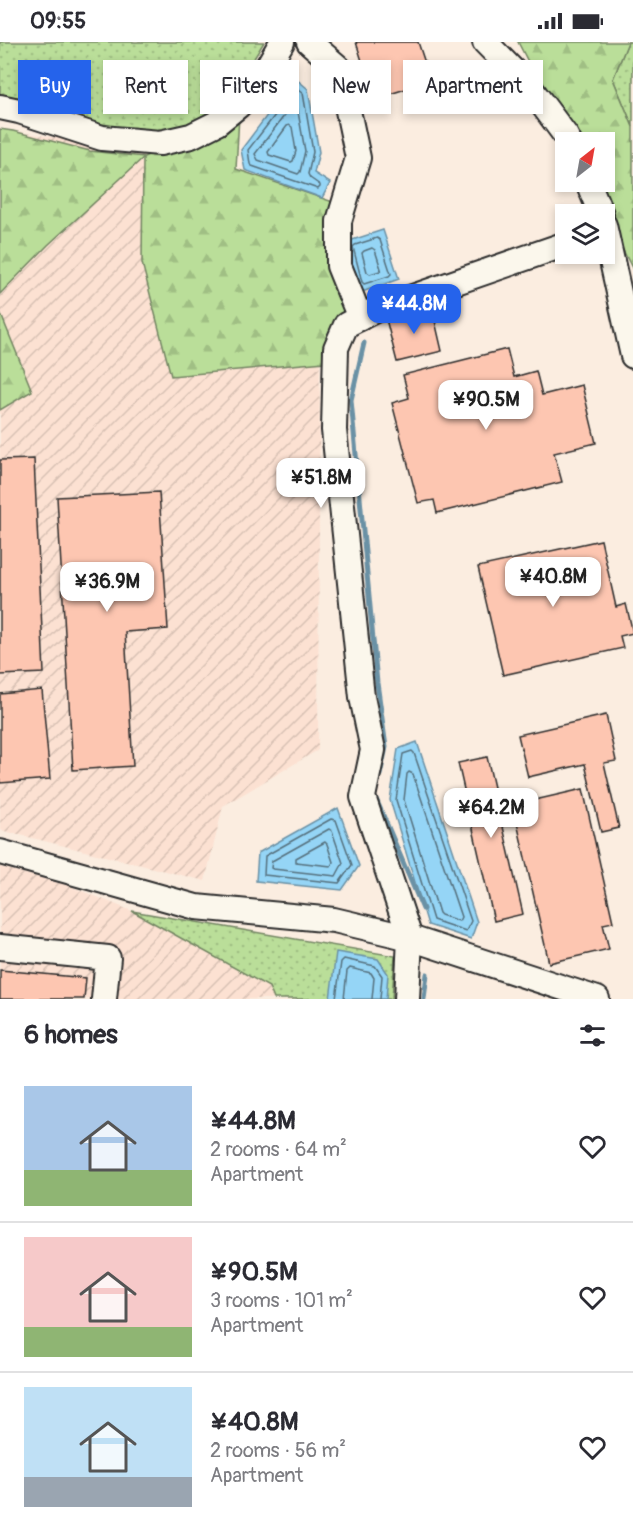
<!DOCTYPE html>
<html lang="en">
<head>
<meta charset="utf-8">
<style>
	body { margin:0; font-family:Pangolin,sans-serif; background:#f7f7f7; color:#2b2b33; height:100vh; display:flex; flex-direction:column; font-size:22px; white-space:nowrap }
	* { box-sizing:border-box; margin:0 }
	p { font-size:20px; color:#7c7c81 }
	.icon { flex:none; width:33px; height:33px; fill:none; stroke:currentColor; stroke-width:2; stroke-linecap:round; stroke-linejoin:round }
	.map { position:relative; height:957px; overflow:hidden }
	.side { display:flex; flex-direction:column; background:#fff; flex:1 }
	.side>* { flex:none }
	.top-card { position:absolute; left:18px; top:18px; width:597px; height:54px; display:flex; gap:12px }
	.needle { width:39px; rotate:31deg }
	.tools { position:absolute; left:555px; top:90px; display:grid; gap:12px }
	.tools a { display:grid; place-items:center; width:60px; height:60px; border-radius:0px; background:#fff; box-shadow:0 3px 9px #0003; font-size:30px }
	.price { position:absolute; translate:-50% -51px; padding:0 14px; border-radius:12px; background:#fff; color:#222; font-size:20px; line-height:39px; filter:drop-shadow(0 2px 3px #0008) }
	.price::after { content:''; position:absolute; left:50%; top:36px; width:18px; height:14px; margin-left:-9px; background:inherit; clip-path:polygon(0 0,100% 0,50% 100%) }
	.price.on { background:#2563eb; color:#fff }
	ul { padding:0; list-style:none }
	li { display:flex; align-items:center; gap:18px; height:150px; padding:0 24px }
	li+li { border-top:2px solid #e1e1e2 }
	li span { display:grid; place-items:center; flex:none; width:168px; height:120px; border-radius:0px; color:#555 }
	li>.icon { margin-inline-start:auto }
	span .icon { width:72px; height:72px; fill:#fffc; stroke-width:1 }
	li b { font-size:26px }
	h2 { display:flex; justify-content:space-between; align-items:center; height:72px; padding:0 24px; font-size:26px }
	.chip { padding:0 21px; border-radius:0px; background:#fff; box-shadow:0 3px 9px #0003; font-size:21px; line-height:54px }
	.chip.on { background:#2563eb; color:#fff }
	.status { display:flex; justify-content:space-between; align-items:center; height:42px; padding:0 30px; background:#fff; direction:ltr }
	.status svg { height:16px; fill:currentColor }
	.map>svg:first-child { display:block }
</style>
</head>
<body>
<div class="status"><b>09:55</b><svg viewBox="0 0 49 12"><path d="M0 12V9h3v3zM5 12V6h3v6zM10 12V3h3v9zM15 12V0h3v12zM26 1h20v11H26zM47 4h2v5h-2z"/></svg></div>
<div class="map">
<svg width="633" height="957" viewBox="0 0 633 957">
	<defs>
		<pattern id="industrial-furrows" width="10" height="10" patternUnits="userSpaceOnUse" patternTransform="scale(1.5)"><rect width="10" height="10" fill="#fce1d2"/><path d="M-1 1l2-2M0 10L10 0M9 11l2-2" fill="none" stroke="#d8c1b4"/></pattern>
		<pattern id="grass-dots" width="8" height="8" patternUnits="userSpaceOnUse" patternTransform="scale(1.5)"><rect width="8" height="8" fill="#bade99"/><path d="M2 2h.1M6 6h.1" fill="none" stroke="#a0bf84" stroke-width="1.8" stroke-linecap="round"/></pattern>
		<pattern id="forest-firs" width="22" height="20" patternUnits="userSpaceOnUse" patternTransform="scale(1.5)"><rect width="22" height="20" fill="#bade99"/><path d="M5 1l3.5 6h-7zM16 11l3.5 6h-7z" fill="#a0bf84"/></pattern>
	</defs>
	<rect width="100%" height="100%" fill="#fbede0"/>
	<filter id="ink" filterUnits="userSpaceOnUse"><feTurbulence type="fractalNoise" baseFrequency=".0167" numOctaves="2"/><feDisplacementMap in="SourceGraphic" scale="12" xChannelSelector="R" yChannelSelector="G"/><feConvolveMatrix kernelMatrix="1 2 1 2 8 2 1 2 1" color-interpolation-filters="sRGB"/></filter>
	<g filter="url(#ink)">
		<g fill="url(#industrial-furrows)">
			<polygon points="0,87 207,119 320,276 318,708 223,764 205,839 0,788"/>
			<polygon points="0,825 67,843 280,928 278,957 0,957"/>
		</g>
		<g fill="url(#grass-dots)" stroke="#728462" stroke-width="1.5">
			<polygon points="0,0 264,0 238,43 202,78 153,92 0,62"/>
			<polygon points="628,0 633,0 633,85 613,37"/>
			<polygon points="132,869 395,914 392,957 274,957 269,945"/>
		</g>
		<g fill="url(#forest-firs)" stroke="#728462" stroke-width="1.5">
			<polygon points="518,0 628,0 613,37 633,85 633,228 589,140 604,140 604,100 569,100"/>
			<polygon points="239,74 236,127 333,160 346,283 336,319 171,334 142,221 143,116 48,203 0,252 0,87 13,89 90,109 144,115"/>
			<polygon points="0,270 32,349 0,368"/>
		</g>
		<g fill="#95d5f6" stroke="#6b91a5" stroke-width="1.5">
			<polygon points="295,36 308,47 319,110 314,131 330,141 322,156 245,128 241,108"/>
			<polygon points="383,188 399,237 359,251 346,200"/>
			<polygon points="417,700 477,880 471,897 428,883 390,758 398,707"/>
			<polygon points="338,766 359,824 342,848 256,839 258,811"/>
			<polygon points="336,910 378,917 388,932 386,957 330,957"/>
		</g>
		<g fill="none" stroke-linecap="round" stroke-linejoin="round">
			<g stroke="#556f7c" stroke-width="1.5">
				<polygon points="296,46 303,51 313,110 308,132 310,136 320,143 320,145 318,147 252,124 250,122 248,108"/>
				<polygon points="294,61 297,64 305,109 300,130 298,132 258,118 255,112"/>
				<polygon points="289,83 292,85 296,109 293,119 291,120 269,113 268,110 287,84"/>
				<polygon points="377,196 380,198 391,232 389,234 364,242 362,240 353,205 355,203"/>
				<polygon points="372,206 375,208 381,227 380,229 370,232 367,230 362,211 364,209"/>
				<polygon points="412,709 414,711 471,879 466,889 433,878 396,758 403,712"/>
				<polygon points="409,730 413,732 461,875 459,879 441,873 439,871 404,758 407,732"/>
				<polygon points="331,777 336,778 352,823 339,841 264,833 265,814"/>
				<polygon points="329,787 332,789 343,821 336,834 273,827 271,826 272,819"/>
				<polygon points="325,800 327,802 333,820 331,824 296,820 296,816"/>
				<polyline points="336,957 341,920 344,917 375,924 382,934 380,957"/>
				<polyline points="344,957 347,929 350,926 371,931 374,936 372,957"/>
			</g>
			<g stroke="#6b91a5" stroke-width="5">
				<polyline points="364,301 351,358 377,641 386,705 380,733"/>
				<polyline points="376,757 423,867"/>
				<polyline points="424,957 427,932"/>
			</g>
		</g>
		<g fill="#fdc6b1" stroke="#2b2b2b" stroke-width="1.5">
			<polygon points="356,0 418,0 431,39 374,57"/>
			<polygon points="432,266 442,309 397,320 386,277"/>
			<polygon points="507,307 514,335 536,329 542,353 582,343 596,401 554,411 562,440 437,471 434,458 418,461 392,361 409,356 403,333"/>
			<polygon points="34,417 44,631 0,633 0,418"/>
			<polygon points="159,450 168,587 125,590 133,724 73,728 57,455"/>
			<polygon points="601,498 616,565 626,562 633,591 620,594 623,606 503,633 478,525"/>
			<polygon points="42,648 50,737 0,741 0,652"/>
			<polygon points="606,673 616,719 604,721 619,786 601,790 585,722 528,735 518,693"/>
			<polygon points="487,715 523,872 494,879 458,721"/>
			<polygon points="583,747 613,880 603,882 609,907 549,921 513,763"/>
			<polygon points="0,928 86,936 84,957 0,957"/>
		</g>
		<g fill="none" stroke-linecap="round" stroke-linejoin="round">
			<defs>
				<g id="minor">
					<polyline points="309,0 339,26 358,116 339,179 339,224 360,276"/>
					<polyline points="485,0 531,47 566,94 569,100"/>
					<polyline points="0,65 19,69 102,96 160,101 191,94 217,81 238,64 257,43 282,0"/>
					<polyline points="588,140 601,172"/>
					<polyline points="604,183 633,314"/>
					<polyline points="0,810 196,865 334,878 410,896 597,957"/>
					<polyline points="0,905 108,916 104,957"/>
					<polyline points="407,957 410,896 363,755 373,708 362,655 334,388 336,306 346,283 375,268 566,202"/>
				</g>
			</defs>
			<use href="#minor" stroke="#2b2b2b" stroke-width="28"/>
			<use href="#minor" stroke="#fbf7ec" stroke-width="24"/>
		</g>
	</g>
</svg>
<div class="tools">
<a><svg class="needle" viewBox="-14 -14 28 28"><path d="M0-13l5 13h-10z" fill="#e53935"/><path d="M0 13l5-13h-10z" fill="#7c7c81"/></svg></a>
<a><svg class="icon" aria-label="layers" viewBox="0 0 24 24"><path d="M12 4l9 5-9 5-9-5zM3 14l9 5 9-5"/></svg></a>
</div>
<b class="price on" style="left:414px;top:293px">¥44.8M</b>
<b class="price" style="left:486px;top:389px">¥90.5M</b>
<b class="price" style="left:321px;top:467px">¥51.8M</b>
<b class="price" style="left:553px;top:566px">¥40.8M</b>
<b class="price" style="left:107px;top:571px">¥36.9M</b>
<b class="price" style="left:491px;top:797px">¥64.2M</b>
<div class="top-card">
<a class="chip on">Buy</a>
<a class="chip">Rent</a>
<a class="chip">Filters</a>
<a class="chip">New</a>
<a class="chip">Apartment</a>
</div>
</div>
<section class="side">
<h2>6 homes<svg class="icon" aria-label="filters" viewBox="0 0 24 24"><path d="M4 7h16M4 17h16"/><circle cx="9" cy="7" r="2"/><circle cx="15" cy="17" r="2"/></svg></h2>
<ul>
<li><span style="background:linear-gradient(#a9c7e8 70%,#8fb573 0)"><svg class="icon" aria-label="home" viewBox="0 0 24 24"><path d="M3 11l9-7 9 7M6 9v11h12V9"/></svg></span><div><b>¥44.8M</b><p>2 rooms · 64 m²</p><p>Apartment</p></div><svg class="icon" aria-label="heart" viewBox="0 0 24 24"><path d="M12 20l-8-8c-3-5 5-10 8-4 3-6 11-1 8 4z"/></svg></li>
<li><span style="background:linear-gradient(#f6c9c9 75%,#8fb573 0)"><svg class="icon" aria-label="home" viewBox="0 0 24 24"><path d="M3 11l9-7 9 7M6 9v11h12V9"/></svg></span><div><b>¥90.5M</b><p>3 rooms · 101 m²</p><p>Apartment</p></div><svg class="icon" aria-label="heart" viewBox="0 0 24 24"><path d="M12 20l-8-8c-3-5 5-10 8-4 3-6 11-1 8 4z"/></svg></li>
<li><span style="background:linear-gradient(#bfe0f5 75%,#9aa5b1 0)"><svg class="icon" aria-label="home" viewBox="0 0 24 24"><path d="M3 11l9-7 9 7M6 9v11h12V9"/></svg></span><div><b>¥40.8M</b><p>2 rooms · 56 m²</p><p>Apartment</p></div><svg class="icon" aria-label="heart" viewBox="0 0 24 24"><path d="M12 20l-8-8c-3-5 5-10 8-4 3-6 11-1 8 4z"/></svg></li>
</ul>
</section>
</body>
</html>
